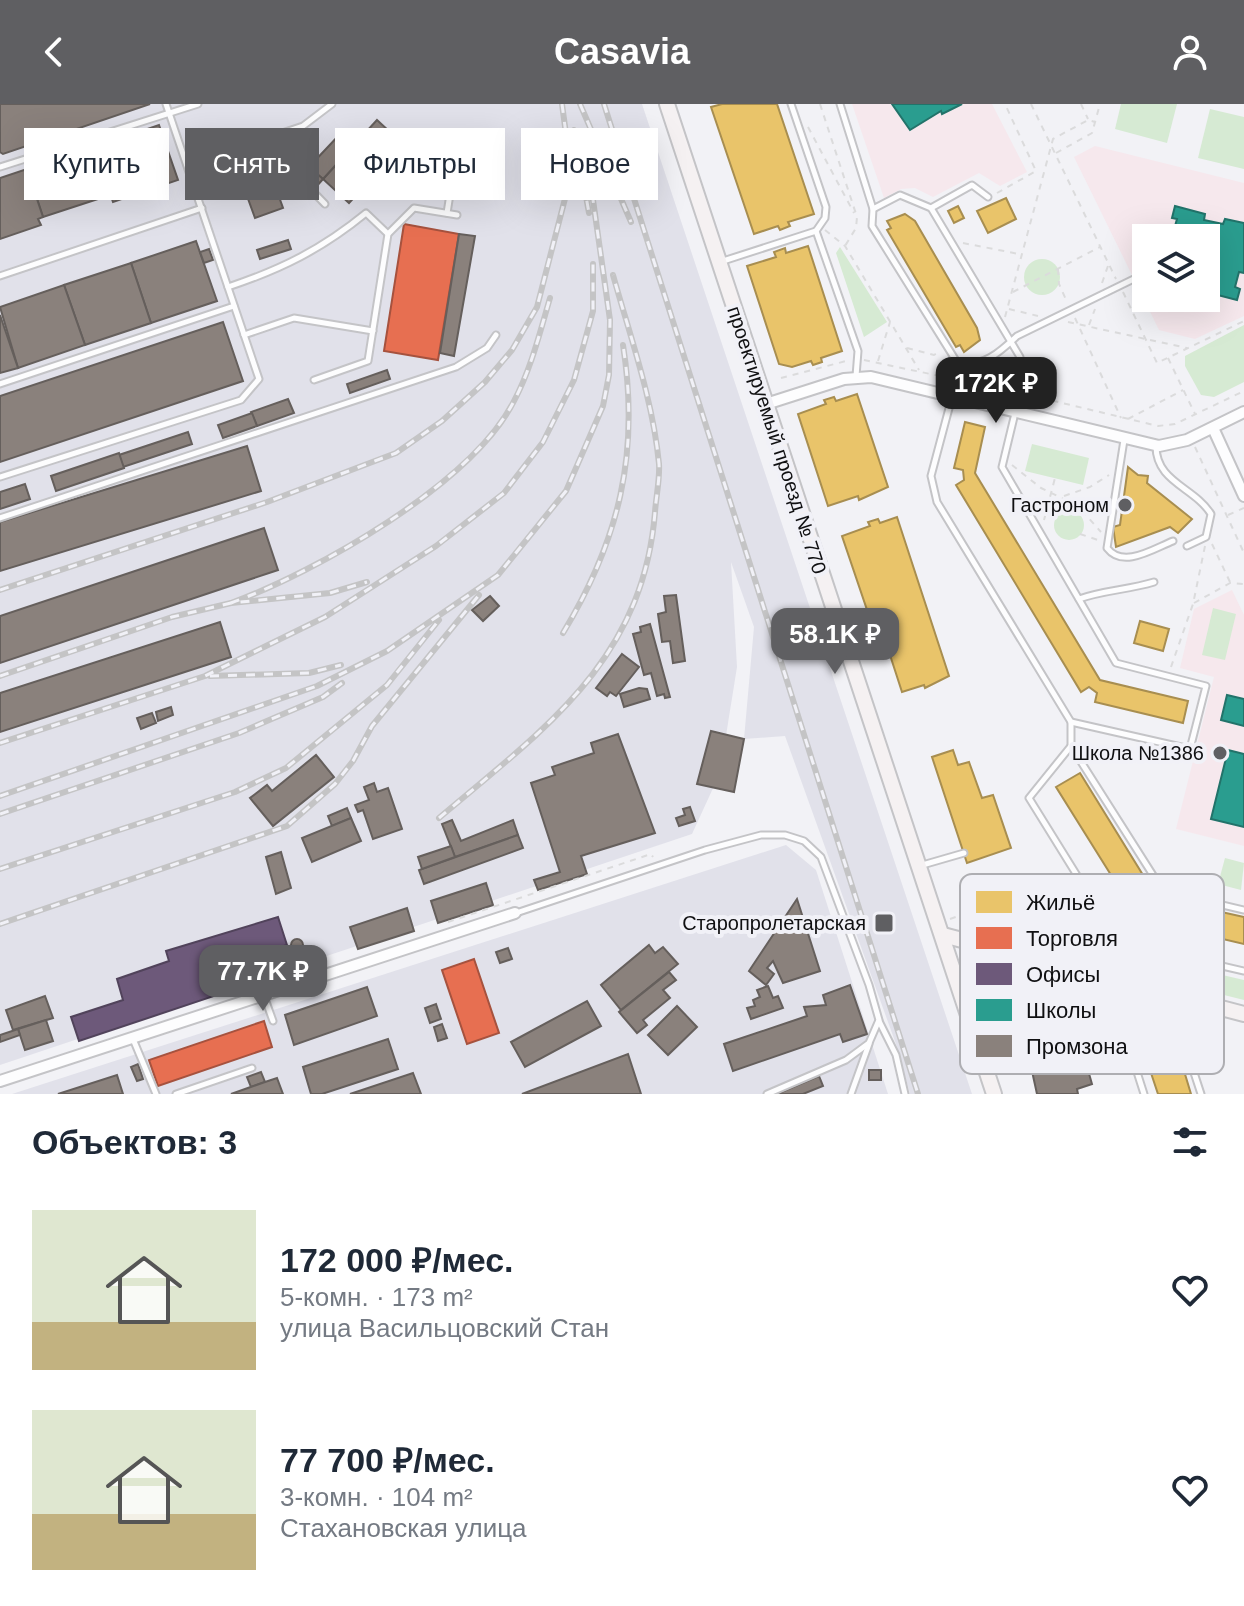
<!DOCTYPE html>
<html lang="ru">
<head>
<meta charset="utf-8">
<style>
	body { margin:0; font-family:Arial,sans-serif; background:#f6f6f7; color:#1f2937; height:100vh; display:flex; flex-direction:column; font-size:30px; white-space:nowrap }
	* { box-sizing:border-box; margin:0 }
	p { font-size:26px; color:#747a83 }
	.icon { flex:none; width:44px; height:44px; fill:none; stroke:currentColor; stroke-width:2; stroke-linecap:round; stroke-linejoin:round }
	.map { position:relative; height:990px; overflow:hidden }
	.side { display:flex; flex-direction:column; background:#fff; flex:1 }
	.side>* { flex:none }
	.hud { position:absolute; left:24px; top:24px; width:800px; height:72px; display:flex; gap:16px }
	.buttons { position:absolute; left:1132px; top:120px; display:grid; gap:16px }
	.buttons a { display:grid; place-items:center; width:88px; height:88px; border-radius:0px; background:#fff; box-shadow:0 8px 32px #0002; font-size:40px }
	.price { position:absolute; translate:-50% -68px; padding:0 18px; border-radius:16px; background:#5f5f62; color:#fff; font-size:26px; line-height:52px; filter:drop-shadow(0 2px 4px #0008) }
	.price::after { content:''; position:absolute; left:50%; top:48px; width:24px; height:18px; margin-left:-12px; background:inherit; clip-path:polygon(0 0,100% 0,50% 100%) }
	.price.on { background:#222; color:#fff }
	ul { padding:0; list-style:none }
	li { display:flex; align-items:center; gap:24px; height:200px; padding:0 32px }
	li span { display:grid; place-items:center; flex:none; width:224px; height:160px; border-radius:0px; color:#555 }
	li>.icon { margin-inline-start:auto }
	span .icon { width:96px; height:96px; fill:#fffc; stroke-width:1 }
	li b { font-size:34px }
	h2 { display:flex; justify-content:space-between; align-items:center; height:96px; padding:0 32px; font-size:34px }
	.tag { padding:0 28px; border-radius:0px; background:#fff; box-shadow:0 8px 32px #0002; font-size:28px; line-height:72px }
	.tag.on { background:#5f5f62; color:#fff }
	header { display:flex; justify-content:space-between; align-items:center; height:104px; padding:0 32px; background:#5f5f62; color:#fff; font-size:36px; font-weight:800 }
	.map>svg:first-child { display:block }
</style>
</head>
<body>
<header><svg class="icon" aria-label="back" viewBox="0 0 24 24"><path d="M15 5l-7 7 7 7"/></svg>Casavia<svg class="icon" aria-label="person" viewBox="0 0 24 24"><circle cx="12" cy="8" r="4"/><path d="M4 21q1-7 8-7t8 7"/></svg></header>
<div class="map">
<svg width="1244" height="990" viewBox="0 0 1244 990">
	<rect width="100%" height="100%" fill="#f2f2f6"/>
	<g fill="#e1e1ea">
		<polygon points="0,0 642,0 972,990 910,990 897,943 785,632 744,635 754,523 731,458 737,563 720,669 692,730 0,961"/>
		<polygon points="786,741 816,766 888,990 12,990"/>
	</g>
	<g fill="#f6e8ed" fill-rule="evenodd">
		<polygon points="852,0 992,0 1027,68 1000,82 979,69 933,93 915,84 901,85 884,94"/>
		<path d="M1095 42 1244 79V212L1195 235 1159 226 1074 53ZM1146 134H1206V194H1146Z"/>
		<polygon points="1232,486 1244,511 1244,742 1176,725 1214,573 1180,564 1194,505"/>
	</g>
	<g fill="#d6ead3">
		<polygon points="1121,0 1177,0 1167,39 1115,25"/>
		<polygon points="1210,5 1244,13 1244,65 1198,54"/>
		<polygon points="840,143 887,218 864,233 836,149"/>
		<circle cx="1042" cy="173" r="18"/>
		<polygon points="1244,221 1244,278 1214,293 1201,291 1185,262 1185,252"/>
		<polygon points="1032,340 1089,354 1083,381 1025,367"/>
		<circle cx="1069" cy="421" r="15"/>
		<polygon points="1213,504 1236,510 1225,556 1202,551"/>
		<polygon points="1225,754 1244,759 1241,786 1218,780"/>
		<polygon points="1179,861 1244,876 1244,896 1176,879"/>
	</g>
	<g fill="#e9c46a" stroke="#a88e50" stroke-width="2">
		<polygon points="722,0 777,0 814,110 788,118 790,122 780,126 778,122 754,130 711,3"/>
		<polygon points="1006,94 1016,115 988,129 977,107"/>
		<polygon points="958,102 964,114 954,119 948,107"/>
		<polygon points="905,110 915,117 977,224 980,236 964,248 960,241 956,243 887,126 891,124 887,117"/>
		<polygon points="808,142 842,247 821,254 822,258 813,261 811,257 792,263 779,260 747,162 776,153 774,148 785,144 786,149"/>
		<polygon points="857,290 888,383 859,396 858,392 828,402 798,310 826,300 824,296 834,293 836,297"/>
		<polygon points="965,318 985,323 975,369 1100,576 1188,597 1183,619 1095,598 1097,589 1089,583 1081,588 956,381 964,376 963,366 954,364"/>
		<polygon points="1128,363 1138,371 1148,372 1147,379 1192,415 1178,429 1170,423 1116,443 1113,423 1120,421"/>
		<polygon points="897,413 949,572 925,584 924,581 902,588 890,551 883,553 842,432 870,422 868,418 878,415 880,419"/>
		<polygon points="1140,517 1169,525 1163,547 1134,539"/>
		<polygon points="953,646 958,661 969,658 982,694 993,691 1011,744 967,759 932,653"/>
		<polygon points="1080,669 1159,797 1136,811 1056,683"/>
		<polygon points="1199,803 1244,813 1244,840 1193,828"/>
		<polygon points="1178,947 1191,990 1158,990 1147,957"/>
	</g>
	<g fill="#e76f51" stroke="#a6523e" stroke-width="2">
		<polygon points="404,120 459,130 438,256 384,247"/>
		<polygon points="474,855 499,929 467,940 442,866"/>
		<polygon points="264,917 272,943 158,982 149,956"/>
	</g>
	<polygon fill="#6d597a" stroke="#51435b" stroke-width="2" points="278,813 287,841 258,850 264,867 211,884 214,892 79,937 71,913 123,896 117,875 169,857 166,847"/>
	<g fill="#2a9d8f" stroke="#22736a" stroke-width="2">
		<polygon points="892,0 962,0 942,10 941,7 910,26"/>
		<polygon points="1175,102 1205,110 1204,116 1223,120 1225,115 1244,119 1244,169 1239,168 1235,183 1240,185 1237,196 1206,188 1206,134 1160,134 1162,126 1173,129 1177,115 1172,114"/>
		<polygon points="1227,591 1244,595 1244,622 1221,616"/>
		<polygon points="1228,646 1244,650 1244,723 1211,715"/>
	</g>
	<g fill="#8a817c" stroke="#655f5c" stroke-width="2">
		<polygon points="0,0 150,0 3,50 0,48"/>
		<polygon points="377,16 403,40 349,99 323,75"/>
		<polygon points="159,21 178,76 113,98 94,43"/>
		<polygon points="342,28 355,40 323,75 309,63"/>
		<polygon points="94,43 110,91 43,113 27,65"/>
		<polygon points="309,63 323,75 316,83 312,79 316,74 307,66"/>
		<polygon points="27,65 43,113 38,115 41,121 0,135 0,74"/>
		<polygon points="270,68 283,104 255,114 242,78"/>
		<polygon points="459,130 475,132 454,252 440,249"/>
		<polygon points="288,136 291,145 260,155 257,146"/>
		<polygon points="196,137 217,197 151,219 131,159"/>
		<polygon points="209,145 213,156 204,159 200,148"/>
		<polygon points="131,159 151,219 85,241 64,181"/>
		<polygon points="64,181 85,241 18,264 0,203"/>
		<polygon points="0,211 18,264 0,269"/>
		<polygon points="223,218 243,277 0,358 0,292"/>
		<polygon points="387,266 390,275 350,289 347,280"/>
		<polygon points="288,295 294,309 257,322 251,308"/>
		<polygon points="252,309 257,322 223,334 218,321"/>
		<polygon points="188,328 192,340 123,363 119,351"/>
		<polygon points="247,342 261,387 0,467 0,418"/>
		<polygon points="119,349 124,364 56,387 51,372"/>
		<polygon points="25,380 30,395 0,405 0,388"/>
		<polygon points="264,424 278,466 0,559 0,512"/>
		<polygon points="676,491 685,557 673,559 670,537 662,538 658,510 666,508 664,492"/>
		<polygon points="490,492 499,502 483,517 472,506"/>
		<polygon points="220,518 231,553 0,628 0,589"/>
		<polygon points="650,520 670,593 665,594 664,590 657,592 651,569 644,571 633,530 641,528 640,523"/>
		<polygon points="622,550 639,563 616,592 610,588 607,592 596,584"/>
		<polygon points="639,584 647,585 650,595 624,603 620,590"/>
		<polygon points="171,603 173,611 158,617 156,608"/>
		<polygon points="152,609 156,619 141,625 137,614"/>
		<polygon points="711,627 744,635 734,688 697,680"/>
		<polygon points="618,630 655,729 581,752 587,770 538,786 534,776 560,768 531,679 555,671 552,663 594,649 591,639"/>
		<polygon points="316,651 334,673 273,722 250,694 267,681 272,687"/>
		<polygon points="374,679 377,688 388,684 402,725 373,735 363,706 358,708 355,701 369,696 364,683"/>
		<polygon points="690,703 695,717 679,722 676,714 685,711 683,705"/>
		<polygon points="347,704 351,714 332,722 328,712"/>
		<polygon points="351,714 361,737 312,758 302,734"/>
		<polygon points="452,716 461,737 513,716 518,731 455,753 442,720"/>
		<polygon points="518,731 523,744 424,780 419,766"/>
		<polygon points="451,742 455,753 422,765 418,753"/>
		<polygon points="281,748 291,784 276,790 266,753"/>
		<polygon points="486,779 493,801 438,819 431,797"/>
		<polygon points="797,795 820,867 783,879 773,857 767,864 774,870 766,881 749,867"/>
		<polygon points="407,804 414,827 358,845 350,823"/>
		<circle cx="297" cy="841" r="6"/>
		<polygon points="649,841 655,849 663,843 678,860 621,906 601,881"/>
		<polygon points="508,844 512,855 500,859 496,848"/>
		<polygon points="669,868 676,876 663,886 670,894 643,916 647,921 637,929 619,908"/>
		<polygon points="850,881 867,930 843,938 840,930 733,967 724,940 807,912 804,903 826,901 823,891"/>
		<polygon points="768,882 773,894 778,892 783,904 751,915 747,904 755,902 753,896 760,893 757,886"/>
		<polygon points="367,883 377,912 294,941 285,911"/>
		<polygon points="45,892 53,914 13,926 6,906"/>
		<polygon points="587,897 601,922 525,963 511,938"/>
		<polygon points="436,900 441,915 430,919 425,904"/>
		<polygon points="677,902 697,923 668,951 648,931"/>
		<polygon points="1064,915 1076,924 1092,980 1077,985 1078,990 1037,990 1023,926"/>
		<polygon points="46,916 53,937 25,946 18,925"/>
		<polygon points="442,920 447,934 438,937 434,923"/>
		<polygon points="18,925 20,931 0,938 0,931"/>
		<polygon points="388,935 398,965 322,990 311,990 303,963"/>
		<polygon points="628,950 641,990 522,990"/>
		<polygon points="138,960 143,975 137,977 131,963"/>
		<rect x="869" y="966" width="12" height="10"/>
		<polygon points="261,968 265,978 251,983 247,973"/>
		<polygon points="413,969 421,990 350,990"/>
		<polygon points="117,971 123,990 58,990"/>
		<polygon points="819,972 823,982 803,990 777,990"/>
		<polygon points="277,974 283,990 231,990 265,978"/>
	</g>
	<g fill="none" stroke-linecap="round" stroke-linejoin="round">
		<defs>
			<g id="lane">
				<polyline points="791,0 826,103 825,114 816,127 858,247 856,272"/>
				<path d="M840 0 873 105 872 122 958 260C983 263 999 249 1017 232L1146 169"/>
				<polyline points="279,30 291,65 325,100"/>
				<polyline points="187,61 303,22 332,0"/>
				<polyline points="0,63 198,0"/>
				<polyline points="931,104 972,81 988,93"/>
				<polyline points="873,105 900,91 931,104 1020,253 1022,280 1002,363 1116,559 1206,582 1190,645 1071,618"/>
				<polyline points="447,109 457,46"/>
				<polyline points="720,158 816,127"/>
				<polyline points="0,172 202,104"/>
				<path d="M228 183C282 165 322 145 366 109L388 130"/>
				<polyline points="244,231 294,214 373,227"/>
				<polyline points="314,276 368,257 388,130 414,104 457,111"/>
				<polyline points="0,280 234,202"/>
				<polyline points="952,293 931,372 937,398 1071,618 1071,642 1163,787 1244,806"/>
				<path d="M1124 336 1107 444C1123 465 1153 445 1173 437"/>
				<path d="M1156 342C1156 378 1194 383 1211 410L1206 433 1187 442"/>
				<polyline points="0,373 241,296 259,275 166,0"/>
				<polyline points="0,414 456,263 487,244 496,231"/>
				<path d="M1079 495C1104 486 1128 486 1154 478"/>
				<polyline points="1071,642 1029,694 1114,831 1161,848"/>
				<polyline points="919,762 964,749"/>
				<polyline points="516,809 705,746 761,731 785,731 804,737 821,753 869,881 879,916 869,939 846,956 767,990"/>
				<polyline points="1179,852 1244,867"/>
				<polyline points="1153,886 1173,789"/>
				<polyline points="264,892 273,917"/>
				<polyline points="1186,898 1181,929 1201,990"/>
				<polyline points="879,917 896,951 905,990"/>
				<polyline points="133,935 156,990"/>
				<polyline points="176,990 252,964"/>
				<polyline points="851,990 869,940"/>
				<polyline points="1144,990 1130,946 1181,929"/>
			</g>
			<g id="street">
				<polyline points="766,300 844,275 871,273 1159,342 1187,336 1244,308"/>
				<polyline points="1213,324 1244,392"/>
				<polyline points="0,977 515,809"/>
			</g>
			<g id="secondary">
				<polyline points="667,0 994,990"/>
				<polyline points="943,831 1244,910"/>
			</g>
		</defs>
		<use href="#lane" stroke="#c4c4c7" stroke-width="9"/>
		<use href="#street" stroke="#c4c4c7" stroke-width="14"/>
		<use href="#secondary" stroke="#c4c4c7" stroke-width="18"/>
		<g stroke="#dbdbdc" stroke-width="2" stroke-dasharray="6 6" stroke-linecap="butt">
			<polyline points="820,0 857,113 856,124 845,142"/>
			<polyline points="1031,0 1116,175"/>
			<polyline points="1081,0 1088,15"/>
			<polyline points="808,23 854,109"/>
			<polyline points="1056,49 1092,29 1100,0"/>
			<polyline points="997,89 1036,67 1005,0"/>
			<polyline points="825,126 845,142 919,266"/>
			<polyline points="963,139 1019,150"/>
			<polyline points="1058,165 1059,180 1067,198"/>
			<polyline points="1102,179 1109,159"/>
			<polyline points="1013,188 1100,143"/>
			<polyline points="1123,188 1157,259 1244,217"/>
			<polyline points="1009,205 1038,212"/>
			<polyline points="1005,213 1053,35 1088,16 1095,18"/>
			<polyline points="1075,214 1121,314"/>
			<polyline points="1068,218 1187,244"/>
			<polyline points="1089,221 1095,205"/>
			<polyline points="907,244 934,251 939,248"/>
			<polyline points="1168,254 1195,310"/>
			<polyline points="864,256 1011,287"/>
			<polyline points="878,257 890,218"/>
			<polyline points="781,274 850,256"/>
			<polyline points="1029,291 1158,322 1175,320 1244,287"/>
			<polyline points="1128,315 1183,286"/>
			<polyline points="1195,343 1244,449"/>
			<polyline points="1012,361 1041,384 1078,402 1101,428"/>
			<polyline points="1064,392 1090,383 1109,371"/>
			<polyline points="1228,411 1244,404"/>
			<polyline points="1044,416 1055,374"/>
			<polyline points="1080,430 1098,436"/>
			<polyline points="1212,440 1230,478"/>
			<polyline points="1194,499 1230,479 1244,480"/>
			<polyline points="1171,563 1193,500 1205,442"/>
			<polyline points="950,815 967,809"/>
			<polyline points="448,818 651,750 653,753"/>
			<polyline points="972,824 992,830"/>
			<polyline points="971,877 988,871"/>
			<polyline points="1165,902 1163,908 1175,910"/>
		</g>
		<use href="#lane" stroke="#fdfdfe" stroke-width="5"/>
		<use href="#street" stroke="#fdfdfe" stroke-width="10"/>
		<use href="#secondary" stroke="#f5f1f2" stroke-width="14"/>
		<defs>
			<g id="rail">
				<polyline points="562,0 568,45 567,92"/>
				<polyline points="580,0 631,118"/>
				<polyline points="604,0 918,990"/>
				<polyline points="574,26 589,109"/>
				<polyline points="0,486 267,398 396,349 442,317 485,278 512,246 537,203 568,83"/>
				<path d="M231 499C316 468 472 380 514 297 531 265 540 228 550 194"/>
				<path d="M563 529C619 436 640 350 623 241"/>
				<polyline points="0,572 172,513 231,499 330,489 367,478"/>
				<polyline points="210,572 309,569 341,561"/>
				<polyline points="0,639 205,572 325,513 436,442 504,389 543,338 574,276 593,207 593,160"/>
				<polyline points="0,692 317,582 387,547 498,471 566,387 603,302 609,271 610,216 593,96"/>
				<polyline points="0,710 239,629 323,593 342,579"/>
				<path d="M439 714C544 625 643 557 655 408 656 393 660 375 659 360 653 296 630 232 613 171"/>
				<polyline points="0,765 235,688 286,664 387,581 439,516"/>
				<polyline points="0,820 287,722 335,680 353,657 372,622 479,491"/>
			</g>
		</defs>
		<use href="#rail" stroke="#c4c4c5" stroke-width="6"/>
		<use href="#rail" stroke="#f1f1f7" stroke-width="3" stroke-dasharray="9" stroke-linecap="butt"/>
	</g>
	<g fill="#5f5f62" stroke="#f1f1f7" stroke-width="3">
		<circle cx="1125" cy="401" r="8"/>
		<circle cx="1220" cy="649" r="8"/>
		<rect x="874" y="809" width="20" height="20" rx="4"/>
	</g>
	<g text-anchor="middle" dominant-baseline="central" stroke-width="8" stroke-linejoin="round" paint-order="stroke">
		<g font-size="20" fill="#101012" stroke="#f1f1f7">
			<text transform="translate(777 336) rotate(72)">проектируемый проезд № 770</text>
		</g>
		<g font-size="20" fill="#101012" stroke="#f1f1f7" text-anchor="end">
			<text x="1109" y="401">Гастроном</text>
			<text x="1204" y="649">Школа №1386</text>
			<text x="866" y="819">Старопролетарская</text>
		</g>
	</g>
	<rect x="960" y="770" width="264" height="200" rx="12" fill="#f1f1f7" stroke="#aeaeb2" stroke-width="2"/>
	<rect x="976" y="787" width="36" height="22" fill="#e9c46a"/>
	<rect x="976" y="823" width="36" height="22" fill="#e76f51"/>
	<rect x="976" y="859" width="36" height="22" fill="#6d597a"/>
	<rect x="976" y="895" width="36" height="22" fill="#2a9d8f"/>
	<rect x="976" y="931" width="36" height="22" fill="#8a817c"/>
	<g font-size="22" fill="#101012">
		<text x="1026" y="806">Жильё</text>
		<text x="1026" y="842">Торговля</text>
		<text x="1026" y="878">Офисы</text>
		<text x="1026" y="914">Школы</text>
		<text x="1026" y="950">Промзона</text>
	</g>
</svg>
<div class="buttons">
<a><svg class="icon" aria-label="layers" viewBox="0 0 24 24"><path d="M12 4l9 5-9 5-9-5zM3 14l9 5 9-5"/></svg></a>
</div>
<b class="price on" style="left:996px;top:321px">172K ₽</b>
<b class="price" style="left:835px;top:572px">58.1K ₽</b>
<b class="price" style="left:263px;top:909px">77.7K ₽</b>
<div class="hud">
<a class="tag">Купить</a>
<a class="tag on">Снять</a>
<a class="tag">Фильтры</a>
<a class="tag">Новое</a>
</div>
</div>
<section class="side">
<h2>Объектов: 3<svg class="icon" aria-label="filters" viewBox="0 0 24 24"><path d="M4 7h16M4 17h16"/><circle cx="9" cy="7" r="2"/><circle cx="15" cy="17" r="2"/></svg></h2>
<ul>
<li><span style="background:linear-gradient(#dfe7d0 70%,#c2b280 0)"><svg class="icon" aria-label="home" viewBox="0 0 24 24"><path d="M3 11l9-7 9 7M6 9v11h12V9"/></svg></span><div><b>172 000 ₽/мес.</b><p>5-комн. · 173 m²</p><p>улица Васильцовский Стан</p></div><svg class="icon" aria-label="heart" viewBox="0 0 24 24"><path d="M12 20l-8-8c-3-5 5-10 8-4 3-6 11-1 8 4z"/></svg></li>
<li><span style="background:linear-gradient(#dfe7d0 65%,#c2b280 0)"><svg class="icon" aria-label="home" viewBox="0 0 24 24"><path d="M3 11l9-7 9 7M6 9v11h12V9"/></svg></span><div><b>77 700 ₽/мес.</b><p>3-комн. · 104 m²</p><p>Стахановская улица</p></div><svg class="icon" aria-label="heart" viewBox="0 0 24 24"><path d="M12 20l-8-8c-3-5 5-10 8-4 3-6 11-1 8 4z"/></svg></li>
</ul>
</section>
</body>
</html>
